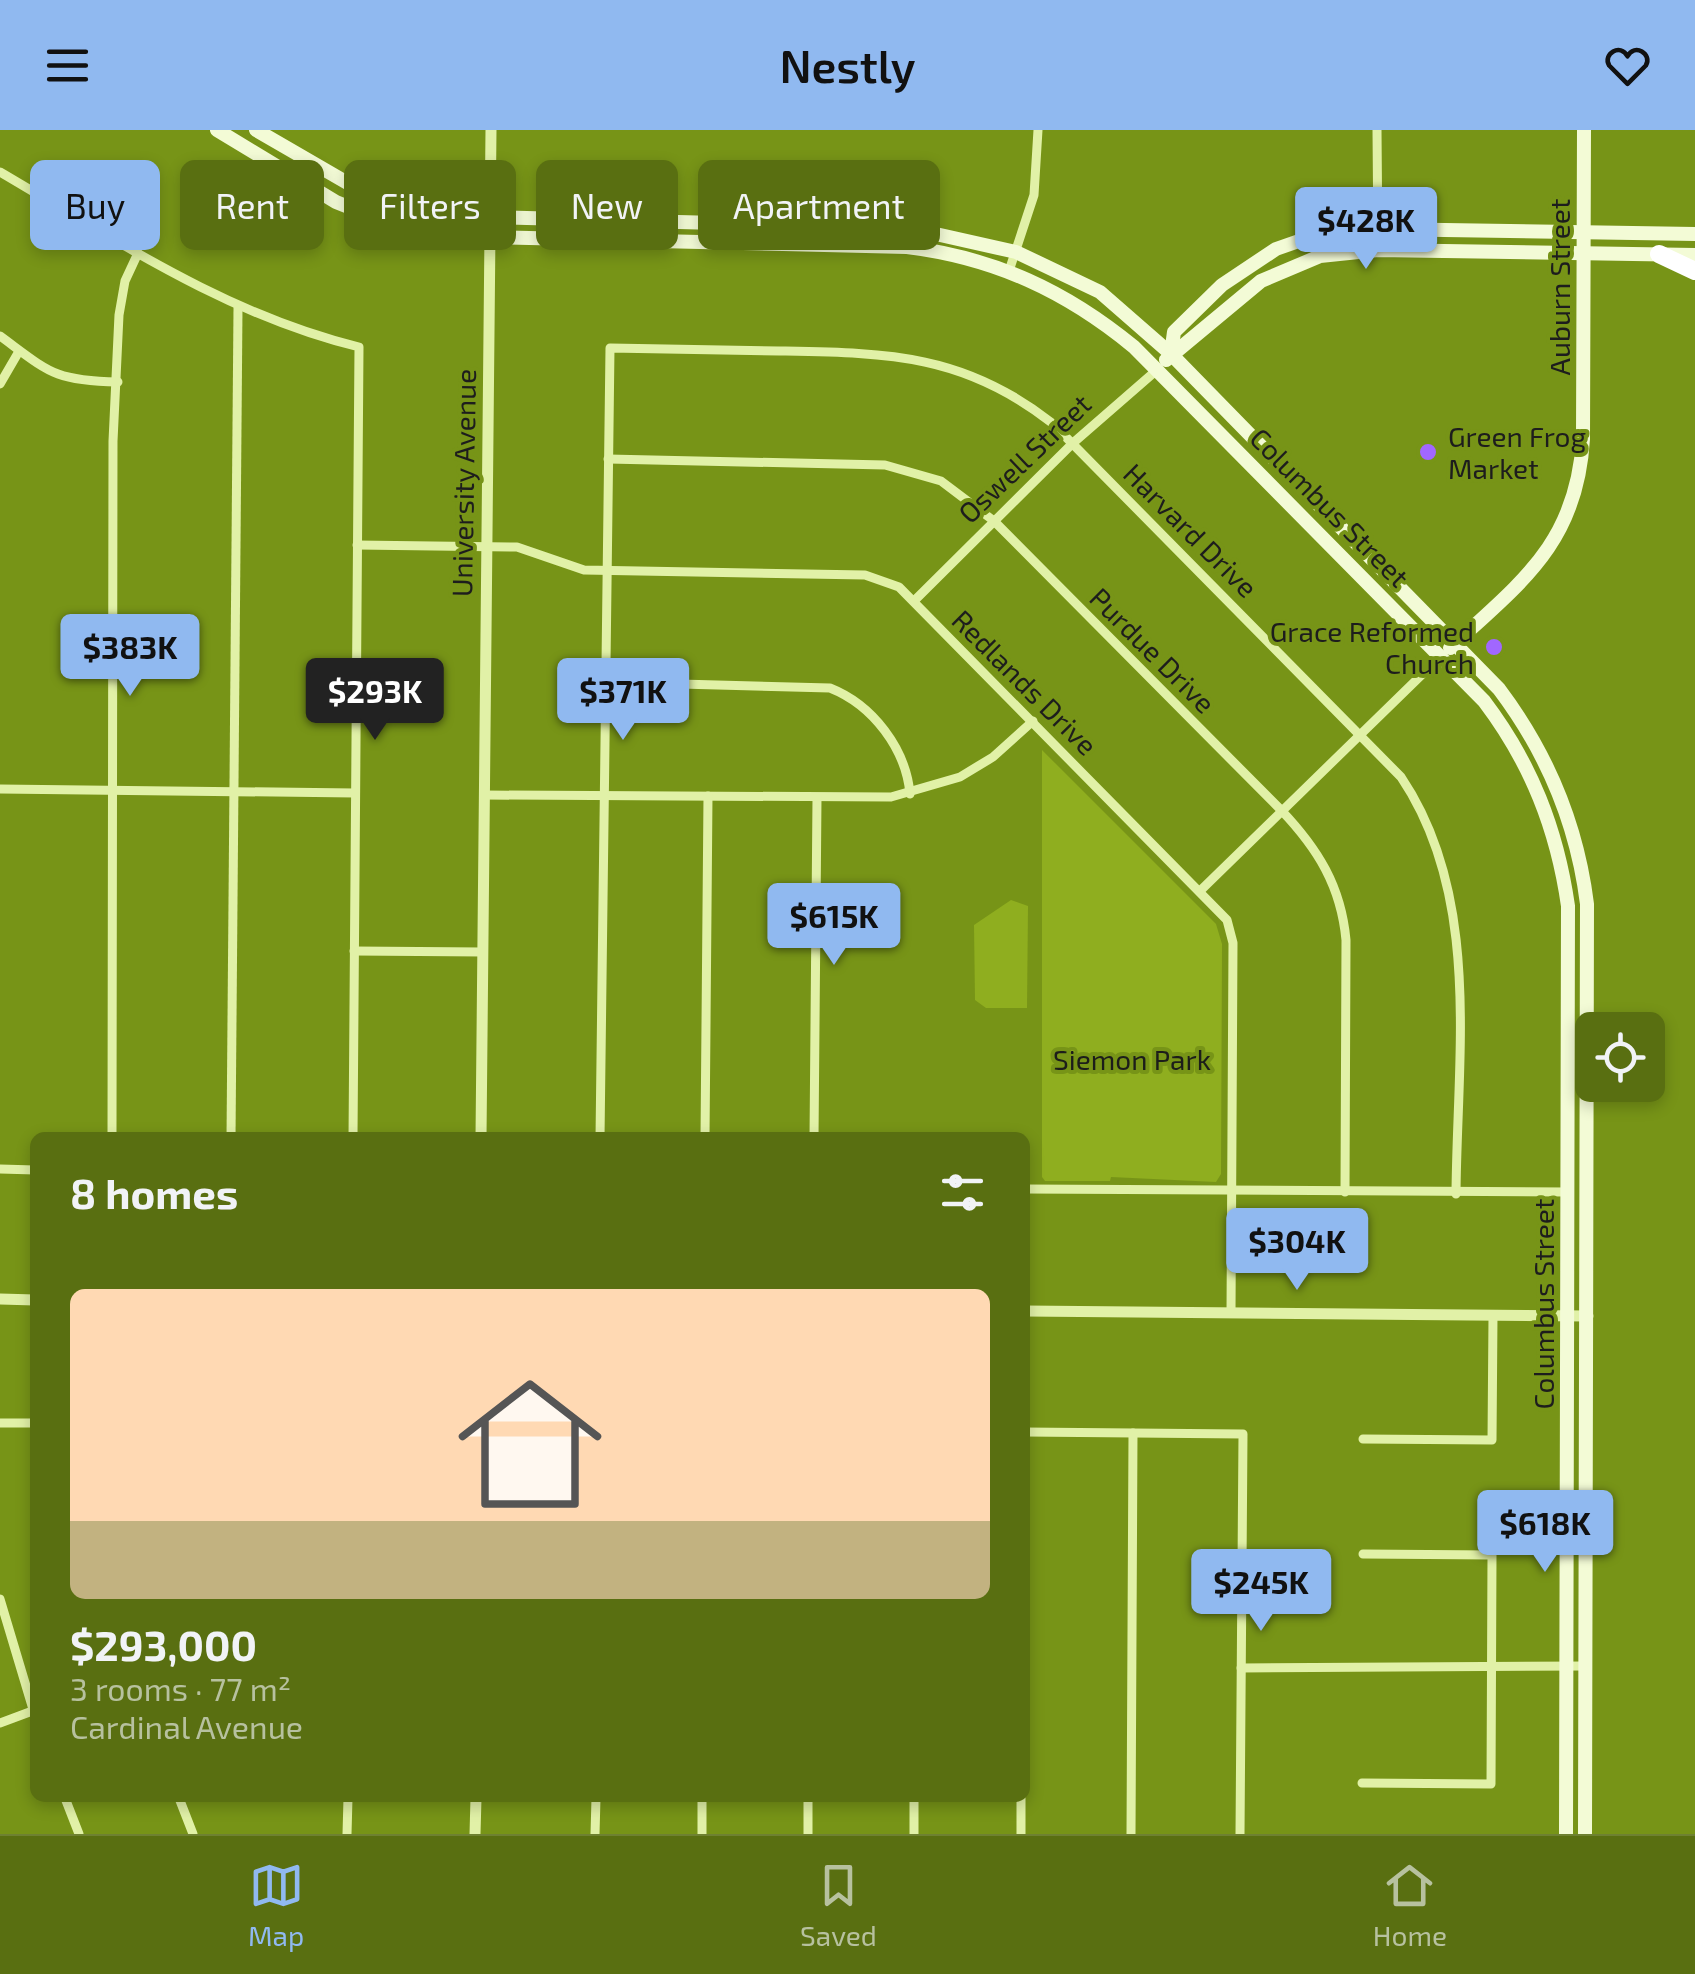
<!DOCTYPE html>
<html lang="en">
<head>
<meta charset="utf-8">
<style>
	body { margin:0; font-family:"Exo 2",sans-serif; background:#5f741a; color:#f1f3f6; height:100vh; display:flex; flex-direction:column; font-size:38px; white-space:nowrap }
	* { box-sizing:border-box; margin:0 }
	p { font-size:32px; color:#b7c19f }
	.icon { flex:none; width:55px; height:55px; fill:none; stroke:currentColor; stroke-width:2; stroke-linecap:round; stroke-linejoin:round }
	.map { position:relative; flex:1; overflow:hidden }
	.sheet { position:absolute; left:30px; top:1002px; width:1000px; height:670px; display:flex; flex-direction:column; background:#596f11; border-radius:15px; box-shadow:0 5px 15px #0003 }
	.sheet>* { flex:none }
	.hud { position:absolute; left:30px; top:30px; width:1000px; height:90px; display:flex; gap:20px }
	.buttons { position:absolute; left:1575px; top:882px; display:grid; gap:20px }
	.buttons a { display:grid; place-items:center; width:90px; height:90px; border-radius:15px; background:#596f11; box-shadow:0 5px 15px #0003; font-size:50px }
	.price { position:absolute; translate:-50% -85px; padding:0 22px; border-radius:10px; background:#90b9f0; color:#111; font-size:32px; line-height:65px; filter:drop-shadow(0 2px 5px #0008) }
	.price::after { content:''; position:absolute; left:50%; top:60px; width:30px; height:22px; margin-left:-15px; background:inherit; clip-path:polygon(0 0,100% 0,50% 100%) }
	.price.current { background:#222; color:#fff }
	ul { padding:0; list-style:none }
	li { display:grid; align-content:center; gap:20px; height:530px; padding:0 40px }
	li+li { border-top:2px solid #6e8131 }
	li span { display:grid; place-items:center; height:310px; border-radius:15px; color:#555 }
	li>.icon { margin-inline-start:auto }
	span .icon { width:180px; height:180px; fill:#fffc; stroke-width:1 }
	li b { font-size:42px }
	h2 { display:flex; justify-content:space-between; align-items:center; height:120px; padding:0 40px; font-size:42px }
	.pill { padding:0 35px; border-radius:15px; background:#596f11; box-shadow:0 5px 15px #0003; font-size:35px; line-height:90px }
	.pill.current { background:#90b9f0; color:#111 }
	header { display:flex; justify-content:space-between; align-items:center; height:130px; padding:0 40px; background:#90b9f0; color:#111; font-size:45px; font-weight:600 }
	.tabs { display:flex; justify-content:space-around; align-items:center; height:140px; border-top:2px solid #6e8131; background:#596f11; font-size:28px; color:#b7c19f }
	.tabs a { display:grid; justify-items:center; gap:5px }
	.tabs .current { color:#90b9f0 }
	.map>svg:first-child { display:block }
</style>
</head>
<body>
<header><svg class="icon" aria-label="menu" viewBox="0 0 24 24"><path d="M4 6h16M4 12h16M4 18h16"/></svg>Nestly<svg class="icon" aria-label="heart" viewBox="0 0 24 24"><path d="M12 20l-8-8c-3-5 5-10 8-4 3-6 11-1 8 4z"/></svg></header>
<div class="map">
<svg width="1695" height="1704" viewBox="0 0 1695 1704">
	<rect width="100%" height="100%" fill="#779417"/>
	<g fill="#8fae1f">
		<polygon points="1042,620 1216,794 1222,814 1221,1044 1216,1052 1111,1047 1110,1051 1045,1051 1042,1047"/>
		<polygon points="1011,770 1028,776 1027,878 986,878 975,870 974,795"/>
	</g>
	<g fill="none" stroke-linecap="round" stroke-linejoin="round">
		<g stroke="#e1f1a7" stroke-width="9">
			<polyline points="1377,0 1378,120"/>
			<path d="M0 42C116 110 227 185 359 217L353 1008"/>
			<polyline points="1009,141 1034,65 1038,0"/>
			<path d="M0 206C49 242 54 251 118 252"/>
			<polyline points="0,254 18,223"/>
			<path d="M608 329 885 335 941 351 994 391 1281 680C1318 719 1341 756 1346 810L1345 1062"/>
			<polyline points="357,415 517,417 584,440 865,445 899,457 1227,790 1233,813 1231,1183"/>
			<polyline points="914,471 1073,313 1158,239"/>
			<path d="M605 552 830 558C873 575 906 619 910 664"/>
			<polyline points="0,659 355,663"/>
			<polyline points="484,665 891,667 960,647 993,627 1033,591"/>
			<polyline points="1201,760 1442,525"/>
			<polyline points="354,821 483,822"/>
			<polyline points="112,1008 113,311 119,185 125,151 138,123"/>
			<polyline points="231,1008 238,178"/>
			<path d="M600 1008 610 218C666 219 722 220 779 221 886 223 963 223 1052 293L1401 647C1482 767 1457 925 1456 1064"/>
			<polyline points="705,1008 708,666"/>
			<polyline points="814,1008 817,668"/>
			<polyline points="0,1039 35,1040"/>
			<polyline points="1025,1059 1569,1062"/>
			<polyline points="0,1293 35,1293"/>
			<polyline points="1025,1302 1243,1304 1240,1704"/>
			<polyline points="1363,1309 1492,1310 1493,1186"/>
			<polyline points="0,1469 35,1586"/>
			<polyline points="1241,1538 1586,1536"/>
			<polyline points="0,1593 35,1580"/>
			<polyline points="1362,1653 1491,1654 1492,1425 1363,1424"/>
			<polyline points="65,1668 79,1704"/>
			<polyline points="179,1668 193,1704"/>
			<polyline points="347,1704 348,1668"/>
			<polyline points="595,1704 596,1668"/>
			<polyline points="702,1704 702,1668"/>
			<polyline points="808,1704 808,1668"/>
			<polyline points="914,1704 914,1668"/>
			<polyline points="1021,1704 1021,1668"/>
			<polyline points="1131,1704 1133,1303"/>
		</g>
		<g stroke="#e1f1a7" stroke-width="11">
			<polyline points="481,1008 491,0"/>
			<polyline points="0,1169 35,1170"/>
			<polyline points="1025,1181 1588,1186"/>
			<polyline points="475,1704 476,1668"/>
		</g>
		<g stroke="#f3fbd6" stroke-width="14">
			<path d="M217 0 336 72 391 94 444 106 907 117C995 128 1066 161 1134 217L1484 571C1531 633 1557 699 1568 776L1566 1704"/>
			<path d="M256 0 370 66 447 86 909 98 1016 122 1100 162 1171 224 1499 559C1548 624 1577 694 1587 774L1585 1704"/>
			<polyline points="1171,224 1174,202 1222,155 1276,119 1316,105 1379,99 1695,104"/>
			<polyline points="1166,230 1261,151 1320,126 1378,120 1695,125"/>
			<path d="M1450 518C1520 453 1577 414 1583 309L1584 0"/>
		</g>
		<polyline stroke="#fff" stroke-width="18" points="1659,124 1695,141"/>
	</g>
	<g fill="#a167ff" stroke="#779417" stroke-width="4">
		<circle cx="1428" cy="322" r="10"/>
		<circle cx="1494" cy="517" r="10"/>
	</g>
	<g text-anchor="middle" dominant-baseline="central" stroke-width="8" stroke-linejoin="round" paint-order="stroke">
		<g font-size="28" fill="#1d1d1d" stroke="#779417">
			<text transform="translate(1559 157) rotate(-90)">Auburn Street</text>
			<text transform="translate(1024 328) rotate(-44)">Oswell Street</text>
			<text transform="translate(463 353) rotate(-89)">University Avenue</text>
			<text transform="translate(1330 377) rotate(45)">Columbus Street</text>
			<text transform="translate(1191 400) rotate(45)">Harvard Drive</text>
			<text transform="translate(1153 520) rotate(45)">Purdue Drive</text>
			<text transform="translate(1025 552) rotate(45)">Redlands Drive</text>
			<text transform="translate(1543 1174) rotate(-90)">Columbus Street</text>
		</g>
		<g font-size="28" fill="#1d1d1d" stroke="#779417" text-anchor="start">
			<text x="1448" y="306">Green Frog<tspan x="1448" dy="32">Market</tspan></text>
			<text x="1474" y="501" text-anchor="end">Grace Reformed<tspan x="1474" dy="32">Church</tspan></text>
		</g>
		<g font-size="28" fill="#1c1d1a" stroke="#779417">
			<text x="1132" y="929">Siemon Park</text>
		</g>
	</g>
</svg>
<div class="buttons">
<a><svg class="icon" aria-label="locate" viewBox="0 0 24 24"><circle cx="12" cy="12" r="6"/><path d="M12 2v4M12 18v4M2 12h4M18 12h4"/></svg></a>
</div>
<b class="price" style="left:1366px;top:142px">$428K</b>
<b class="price" style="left:130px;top:569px">$383K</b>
<b class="price current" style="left:375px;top:613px">$293K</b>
<b class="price" style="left:623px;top:613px">$371K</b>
<b class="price" style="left:834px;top:838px">$615K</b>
<b class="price" style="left:1297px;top:1163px">$304K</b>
<b class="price" style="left:1545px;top:1445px">$618K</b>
<b class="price" style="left:1261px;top:1504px">$245K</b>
<div class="hud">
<a class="pill current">Buy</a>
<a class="pill">Rent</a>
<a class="pill">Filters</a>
<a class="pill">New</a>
<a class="pill">Apartment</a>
</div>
<section class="sheet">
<h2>8 homes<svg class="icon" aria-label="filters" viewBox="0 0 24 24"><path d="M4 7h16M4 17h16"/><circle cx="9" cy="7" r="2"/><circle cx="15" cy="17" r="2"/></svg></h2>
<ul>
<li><span style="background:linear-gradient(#ffd9b3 75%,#c2b280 0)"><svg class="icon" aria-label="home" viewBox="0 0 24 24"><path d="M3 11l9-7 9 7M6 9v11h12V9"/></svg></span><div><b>$293,000</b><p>3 rooms · 77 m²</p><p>Cardinal Avenue</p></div></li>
</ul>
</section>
</div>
<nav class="tabs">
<a class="current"><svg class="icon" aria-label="map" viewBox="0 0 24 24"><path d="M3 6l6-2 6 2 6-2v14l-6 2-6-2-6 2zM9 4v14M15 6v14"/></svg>Map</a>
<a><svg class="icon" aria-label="saved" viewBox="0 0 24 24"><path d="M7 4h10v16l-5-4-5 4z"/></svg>Saved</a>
<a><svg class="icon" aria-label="home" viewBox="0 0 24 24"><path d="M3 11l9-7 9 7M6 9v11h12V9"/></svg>Home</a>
</nav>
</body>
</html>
